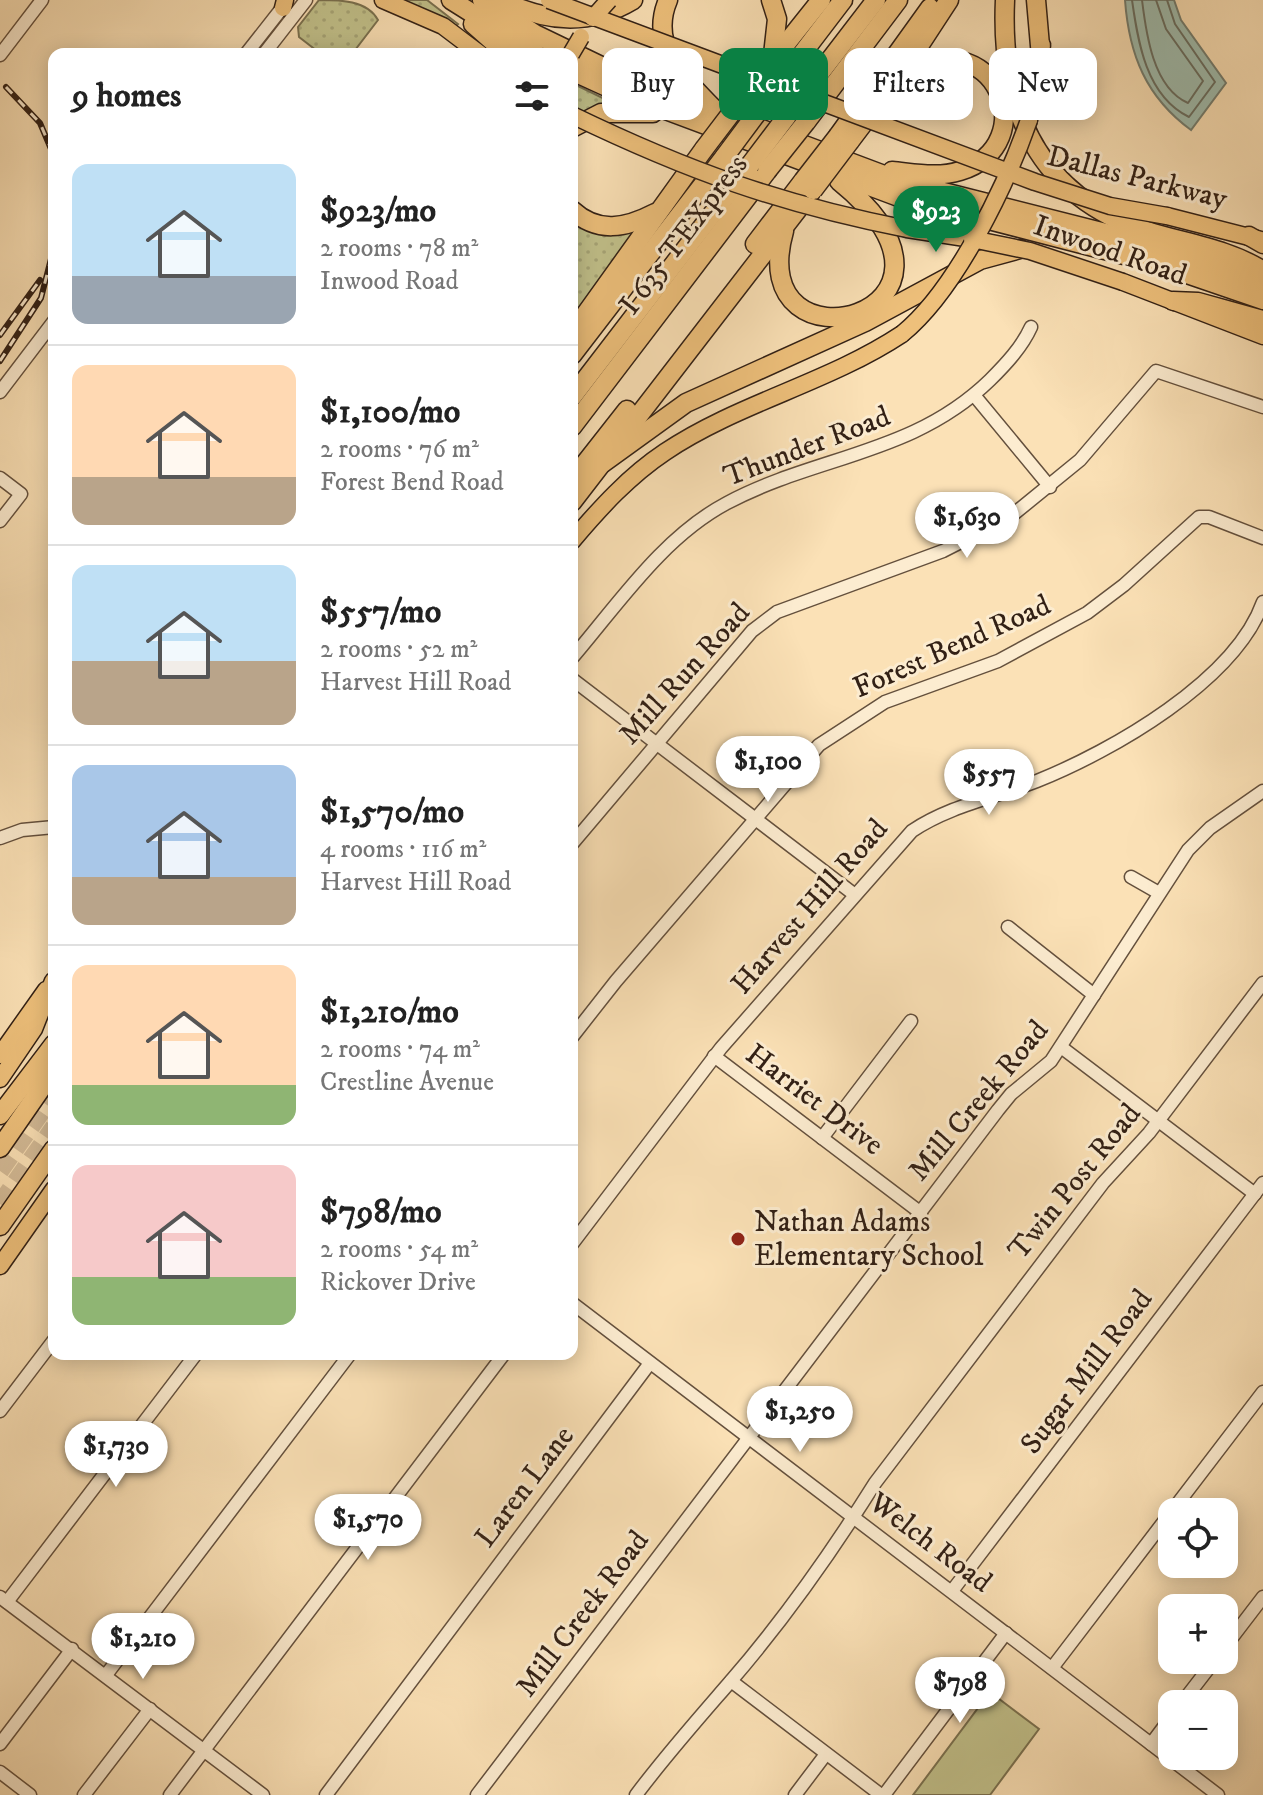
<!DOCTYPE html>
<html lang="en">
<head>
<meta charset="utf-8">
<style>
	body { margin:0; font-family:"IM FELL DW Pica",serif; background:#f6f6f6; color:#222; height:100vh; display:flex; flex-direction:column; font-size:30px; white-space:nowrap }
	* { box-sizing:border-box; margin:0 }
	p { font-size:26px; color:#767676 }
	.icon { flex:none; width:44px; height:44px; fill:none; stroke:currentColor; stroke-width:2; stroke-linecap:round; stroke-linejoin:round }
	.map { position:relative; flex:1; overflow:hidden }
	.panel { position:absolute; left:48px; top:48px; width:530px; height:1312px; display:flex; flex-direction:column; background:#fff; border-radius:16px; box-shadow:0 4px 20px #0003 }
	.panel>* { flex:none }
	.hud { position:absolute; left:602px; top:48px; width:540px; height:72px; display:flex; gap:16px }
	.controls { position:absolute; left:1158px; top:1498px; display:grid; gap:16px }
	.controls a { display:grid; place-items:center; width:80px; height:80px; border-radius:16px; background:#fff; box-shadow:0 4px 20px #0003; font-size:40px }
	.price { position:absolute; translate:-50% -68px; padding:0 18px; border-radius:28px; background:#fff; color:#222; font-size:26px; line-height:52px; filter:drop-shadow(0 2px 4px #0008) }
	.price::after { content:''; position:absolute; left:50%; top:48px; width:24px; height:18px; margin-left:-12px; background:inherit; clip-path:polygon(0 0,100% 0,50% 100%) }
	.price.on { background:#0b8043; color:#fff }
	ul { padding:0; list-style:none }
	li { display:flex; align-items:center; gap:24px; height:200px; padding:0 24px }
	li+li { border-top:2px solid #e0e0e0 }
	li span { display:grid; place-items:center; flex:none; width:224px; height:160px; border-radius:16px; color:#555 }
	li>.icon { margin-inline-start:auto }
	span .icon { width:96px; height:96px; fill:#fffc; stroke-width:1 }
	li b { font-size:34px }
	h2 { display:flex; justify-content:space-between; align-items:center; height:96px; padding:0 24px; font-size:34px }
	.chip { padding:0 28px; border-radius:16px; background:#fff; box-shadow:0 4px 20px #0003; font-size:28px; line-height:72px }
	.chip.on { background:#0b8043; color:#fff }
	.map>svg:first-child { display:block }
</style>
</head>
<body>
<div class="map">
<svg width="1263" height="1795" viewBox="0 0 1263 1795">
	<defs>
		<pattern id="grass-dots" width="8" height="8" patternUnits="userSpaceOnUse" patternTransform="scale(2)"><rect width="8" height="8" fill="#c2c28c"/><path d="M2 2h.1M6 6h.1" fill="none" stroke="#a7a678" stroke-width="1.8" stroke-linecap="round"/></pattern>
	</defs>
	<rect width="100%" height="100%" fill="#fbe1b6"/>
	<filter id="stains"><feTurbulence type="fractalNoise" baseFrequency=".0025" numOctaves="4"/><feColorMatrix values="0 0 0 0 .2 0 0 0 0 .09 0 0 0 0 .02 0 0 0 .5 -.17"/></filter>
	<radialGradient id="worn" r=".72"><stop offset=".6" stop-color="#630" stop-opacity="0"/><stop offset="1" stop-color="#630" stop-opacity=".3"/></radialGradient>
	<g fill="url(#grass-dots)" stroke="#7a7150" stroke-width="2">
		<path d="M319 0C340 0 367 0 378 20L352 54H321L299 37 298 27Z"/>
		<polygon points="403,0 427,0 458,24 456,26"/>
		<polygon points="572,83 615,104 614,107 572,123"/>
		<polygon points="572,220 641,229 572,323"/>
	</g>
	<polygon fill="#c2c28c" stroke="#7a7150" stroke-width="2" points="990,1692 1039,1729 990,1795 913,1795"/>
	<path fill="#9fbdaf" stroke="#737e71" stroke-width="2" d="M1125 0H1174L1181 20 1226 83 1191 130C1146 97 1129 55 1125 0Z"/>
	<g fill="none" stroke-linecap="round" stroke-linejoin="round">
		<g stroke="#686e62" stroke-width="2">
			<path d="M1132 0C1138 42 1146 96 1189 117L1215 82 1175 24 1167 0"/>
			<path d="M1142 0C1146 33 1153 88 1188 103L1203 81 1166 29 1156 0"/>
		</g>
		<g stroke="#d3ba96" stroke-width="18" stroke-dasharray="18 9" stroke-linecap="butt">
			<polyline points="0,1171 54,1094"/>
			<polyline points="0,1204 54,1127"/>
		</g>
		<defs>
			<g id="minor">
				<polyline points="246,54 286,3"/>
				<polyline points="264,54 306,0"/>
				<polyline points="0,55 42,0"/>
				<polyline points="0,392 54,321"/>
				<polyline points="974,395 1050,487"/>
				<polyline points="0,478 21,494 0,521"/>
				<path d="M572 658C619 603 663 537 727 503 817 455 913 455 990 380 1006 364 1022 347 1031 327"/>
				<polyline points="572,679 855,895"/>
				<polyline points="0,838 22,830 54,827"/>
				<polyline points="572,844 752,631 777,612 943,551 1010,517 1080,460 1156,371 1263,407"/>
				<polyline points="1131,877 1159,893"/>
				<polyline points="1008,927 1094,995"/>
				<polyline points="572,1037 616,981 819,745 885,702 998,661 1087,613 1124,585 1199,517 1209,517 1263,538"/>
				<polyline points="1061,1047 1255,1194"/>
				<polyline points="714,1056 921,1213"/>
				<polyline points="822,1138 911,1021"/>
				<path d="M572 1244 721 1048 912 831C949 806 996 797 1037 781 1112 751 1235 681 1263 602"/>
				<polyline points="572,1303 1218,1795"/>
				<polyline points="0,1411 54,1340"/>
				<polyline points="952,1591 1263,1183"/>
				<polyline points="0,1597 263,1795"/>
				<polyline points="7,1602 196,1354"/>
				<polyline points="1224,1648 1263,1597"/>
				<polyline points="1052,1668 1263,1392"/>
				<polyline points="106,1675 350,1354"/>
				<polyline points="731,1681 881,1795"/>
				<polyline points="1181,1704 1215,1660"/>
				<polyline points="0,1744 72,1649"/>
				<polyline points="1151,1744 1172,1716"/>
				<polyline points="0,1772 30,1795"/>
				<polyline points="84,1795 150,1709"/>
				<polyline points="170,1795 504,1354"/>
				<polyline points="326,1795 650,1363"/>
				<polyline points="477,1795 998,1110 1011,1094 1051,1061 1188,850 1210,828 1263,791"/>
				<path d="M636 1795C666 1755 698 1719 730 1682 782 1622 833 1550 875 1483L1103 1183 1149 1133 1263 983"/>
				<polyline points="795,1795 826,1754"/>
				<polyline points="884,1795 1006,1633"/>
			</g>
			<g id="major">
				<polyline points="383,0 443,26 480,54"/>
				<polyline points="283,8 285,0"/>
				<polyline points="1029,120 1042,45"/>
				<polyline points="1167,216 1261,240"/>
				<polyline points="907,229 972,239"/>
				<polyline points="1123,282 1263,336"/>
				<path d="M572 541C600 508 629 476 665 452 738 403 828 383 902 334"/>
				<polyline points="0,1055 46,990"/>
				<polyline points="0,1079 34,1029 53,981"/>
				<polyline points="0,1266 54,1189"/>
			</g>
			<g id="highway">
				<polyline points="451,0 537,54"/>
				<polyline points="482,0 535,34 626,78 900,181 1149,244 1263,283"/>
				<path d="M500 0C546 22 588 27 633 0"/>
				<path d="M668 0C648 47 685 79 715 110"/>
				<polyline points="771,0 777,19 773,55"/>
				<path d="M1005 0C1000 109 1038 196 1147 231 1184 243 1230 249 1263 271"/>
				<polyline points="1036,0 1041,57"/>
				<polyline points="473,24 507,54"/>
				<polyline points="572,71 620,93 896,196 1155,263 1263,300"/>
				<polyline points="742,99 821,0"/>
				<polyline points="763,105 843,0"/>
				<polyline points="787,116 876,0"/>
				<polyline points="806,122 898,0"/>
				<polyline points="572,128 601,113 653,113"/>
				<polyline points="838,136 930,8"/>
				<polyline points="850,141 900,75 949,0"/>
				<path d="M892 171C914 173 938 178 960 171 1045 145 997 16 900 75"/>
				<path d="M572 210C598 234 626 228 655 213"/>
				<path d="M784 231C741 382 1005 315 839 181"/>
				<polyline points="1249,236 1263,244"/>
				<polyline points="755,244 803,181"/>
				<polyline points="1173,301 1198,302 1263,320"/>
				<polyline points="572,333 704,149"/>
				<polyline points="572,355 725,156"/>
				<polyline points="572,397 750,165"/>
				<polyline points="572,427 767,171"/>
				<polyline points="603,463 686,403 865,322 980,260 1020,249"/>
				<polyline points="572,480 627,410"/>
				<polyline points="572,502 811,192"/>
				<polyline points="0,1115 54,1044"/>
				<polyline points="0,1148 54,1070"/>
				<polyline points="0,1226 54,1149"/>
			</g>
		</defs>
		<use href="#minor" stroke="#64503d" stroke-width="15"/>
		<use href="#major" stroke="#322015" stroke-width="19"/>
		<use href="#highway" stroke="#322015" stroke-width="21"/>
		<use href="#minor" stroke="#fcecd0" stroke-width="12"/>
		<use href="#major" stroke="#eec07b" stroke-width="16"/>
		<use href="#highway" stroke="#eec07b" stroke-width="18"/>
		<defs>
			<g id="rail">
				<polyline points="6,87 40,123 54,156"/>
				<polyline points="0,335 40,280"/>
				<polyline points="0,361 41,298 54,247"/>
			</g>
		</defs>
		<use href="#rail" stroke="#322015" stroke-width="6"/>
		<use href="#rail" stroke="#fcecd0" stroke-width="3" stroke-dasharray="9" stroke-linecap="butt"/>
		<defs>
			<g id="major-bridge">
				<polyline points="549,0 1035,182 1110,206 1167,216"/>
				<polyline points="593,18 609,0"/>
				<polyline points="571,54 581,37"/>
				<path d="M572 115C688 171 780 204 907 229"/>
				<polyline points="972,239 1030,251 1123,282"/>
				<path d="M902 334C956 290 1006 186 1029 120"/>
			</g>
			<g id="highway-bridge">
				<polyline points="704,149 742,99"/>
				<polyline points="725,156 763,105"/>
				<polyline points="750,165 787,116"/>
				<polyline points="767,171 806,122"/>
				<polyline points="803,181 838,136"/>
				<polyline points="813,190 850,141"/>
			</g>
		</defs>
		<use href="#major-bridge" stroke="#322015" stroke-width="19" stroke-linecap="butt"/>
		<use href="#highway-bridge" stroke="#322015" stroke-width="21" stroke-linecap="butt"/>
		<use href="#major-bridge" stroke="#eec07b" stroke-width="16"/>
		<use href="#highway-bridge" stroke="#eec07b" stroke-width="18"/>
	</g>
	<circle fill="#8f2418" stroke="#fcecd0" stroke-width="3" cx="738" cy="1239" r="8"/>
	<g text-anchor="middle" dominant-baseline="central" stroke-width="6" stroke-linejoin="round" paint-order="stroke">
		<g font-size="30" fill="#322015" stroke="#fcecd0">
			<text transform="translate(1137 178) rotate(14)">Dallas Parkway</text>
			<text transform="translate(684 235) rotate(-53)">I 635 TEXpress</text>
			<text transform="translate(1110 251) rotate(19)">Inwood Road</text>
			<text transform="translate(807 447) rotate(-21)">Thunder Road</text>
			<text transform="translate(952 647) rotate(-24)">Forest Bend Road</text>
			<text transform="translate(685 674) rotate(-48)">Mill Run Road</text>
			<text transform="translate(810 907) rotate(-49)">Harvest Hill Road</text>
			<text transform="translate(814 1100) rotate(37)">Harriet Drive</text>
			<text transform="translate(979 1101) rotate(-50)">Mill Creek Road</text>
			<text transform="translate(1075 1182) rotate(-51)">Twin Post Road</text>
			<text transform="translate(1087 1372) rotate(-53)">Sugar Mill Road</text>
			<text transform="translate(525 1487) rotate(-53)">Laren Lane</text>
			<text transform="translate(930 1543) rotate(37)">Welch Road</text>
			<text transform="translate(583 1614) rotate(-53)">Mill Creek Road</text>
		</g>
		<g font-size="30" fill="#322015" stroke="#fcecd0" text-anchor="start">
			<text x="754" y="1222">Nathan Adams<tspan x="754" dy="34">Elementary School</tspan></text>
		</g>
	</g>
	<rect width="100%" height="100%" filter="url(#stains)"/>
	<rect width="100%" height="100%" fill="url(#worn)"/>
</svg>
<div class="controls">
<a><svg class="icon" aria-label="locate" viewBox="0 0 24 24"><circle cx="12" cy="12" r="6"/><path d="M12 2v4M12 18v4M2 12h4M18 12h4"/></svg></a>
<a>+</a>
<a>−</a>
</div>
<b class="price on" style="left:936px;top:254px">$923</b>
<b class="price" style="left:967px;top:560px">$1,630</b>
<b class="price" style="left:768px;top:804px">$1,100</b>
<b class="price" style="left:989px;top:817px">$557</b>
<b class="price" style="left:800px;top:1454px">$1,250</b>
<b class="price" style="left:116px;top:1489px">$1,730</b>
<b class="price" style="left:368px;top:1562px">$1,570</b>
<b class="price" style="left:143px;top:1681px">$1,210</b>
<b class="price" style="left:960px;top:1725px">$798</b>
<div class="hud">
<a class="chip">Buy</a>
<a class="chip on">Rent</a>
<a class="chip">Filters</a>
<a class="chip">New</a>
</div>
<section class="panel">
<h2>9 homes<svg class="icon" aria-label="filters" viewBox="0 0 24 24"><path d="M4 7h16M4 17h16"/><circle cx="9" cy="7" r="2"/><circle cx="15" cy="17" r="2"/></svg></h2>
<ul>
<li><span style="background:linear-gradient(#bfe0f5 70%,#9aa5b1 0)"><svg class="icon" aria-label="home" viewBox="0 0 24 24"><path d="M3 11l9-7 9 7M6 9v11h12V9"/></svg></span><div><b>$923/mo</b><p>2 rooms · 78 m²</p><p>Inwood Road</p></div></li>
<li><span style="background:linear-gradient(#ffd9b3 70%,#b9a48a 0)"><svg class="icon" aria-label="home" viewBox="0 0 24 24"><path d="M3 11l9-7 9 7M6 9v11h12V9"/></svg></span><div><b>$1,100/mo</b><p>2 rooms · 76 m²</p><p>Forest Bend Road</p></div></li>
<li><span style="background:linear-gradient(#bfe0f5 60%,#b9a48a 0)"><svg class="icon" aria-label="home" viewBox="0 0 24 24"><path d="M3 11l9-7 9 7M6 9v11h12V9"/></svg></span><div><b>$557/mo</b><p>2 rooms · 52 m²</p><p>Harvest Hill Road</p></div></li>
<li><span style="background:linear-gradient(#a9c7e8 70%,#b9a48a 0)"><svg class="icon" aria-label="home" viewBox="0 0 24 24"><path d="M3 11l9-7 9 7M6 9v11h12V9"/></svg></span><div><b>$1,570/mo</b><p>4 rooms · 116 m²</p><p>Harvest Hill Road</p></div></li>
<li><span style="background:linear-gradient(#ffd9b3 75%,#8fb573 0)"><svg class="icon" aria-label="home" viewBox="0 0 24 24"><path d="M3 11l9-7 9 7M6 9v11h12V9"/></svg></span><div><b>$1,210/mo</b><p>2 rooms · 74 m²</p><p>Crestline Avenue</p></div></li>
<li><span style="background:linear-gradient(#f6c9c9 70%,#8fb573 0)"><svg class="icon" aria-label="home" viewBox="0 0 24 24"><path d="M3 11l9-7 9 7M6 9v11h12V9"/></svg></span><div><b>$798/mo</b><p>2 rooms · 54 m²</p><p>Rickover Drive</p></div></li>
</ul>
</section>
</div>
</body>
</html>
